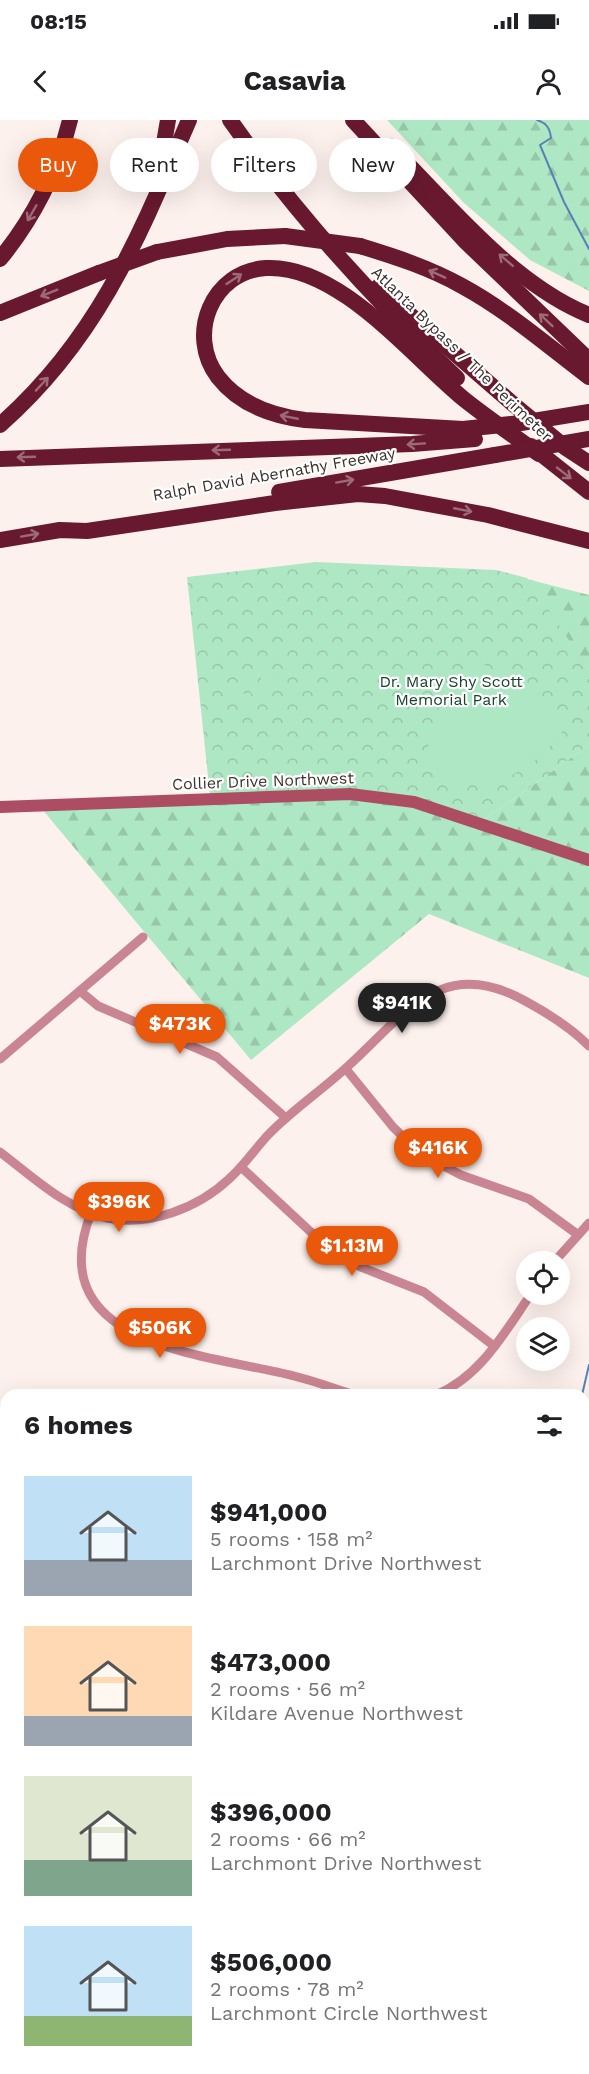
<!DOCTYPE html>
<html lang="en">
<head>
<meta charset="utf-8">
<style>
	body { margin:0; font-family:"Work Sans",sans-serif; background:#f2f2f2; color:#202124; height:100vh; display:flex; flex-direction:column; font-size:22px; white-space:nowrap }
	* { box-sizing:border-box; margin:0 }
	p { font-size:20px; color:#757577 }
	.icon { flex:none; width:33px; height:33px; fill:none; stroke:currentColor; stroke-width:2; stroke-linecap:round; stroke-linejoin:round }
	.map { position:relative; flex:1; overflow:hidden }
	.sheet { position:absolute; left:0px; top:1269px; width:590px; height:686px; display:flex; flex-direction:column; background:#fff; border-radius:18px 18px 0 0; box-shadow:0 6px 24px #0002 }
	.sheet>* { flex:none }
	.top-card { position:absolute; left:18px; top:18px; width:554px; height:54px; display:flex; gap:12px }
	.controls { position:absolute; left:516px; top:1131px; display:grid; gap:12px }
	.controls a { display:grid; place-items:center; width:54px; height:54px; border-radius:50%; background:#fff; box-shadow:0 6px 24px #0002; font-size:30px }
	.price { position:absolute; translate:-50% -51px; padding:0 14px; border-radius:21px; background:#ea580c; color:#fff; font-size:20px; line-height:39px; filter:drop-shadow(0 2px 3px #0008) }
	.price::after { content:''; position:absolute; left:50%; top:36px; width:18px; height:14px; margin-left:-9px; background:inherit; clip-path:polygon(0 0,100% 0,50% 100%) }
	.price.current { background:#222; color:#fff }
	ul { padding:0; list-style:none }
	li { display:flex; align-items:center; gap:18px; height:150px; padding:0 24px }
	li span { display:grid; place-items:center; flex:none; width:168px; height:120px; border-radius:0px; color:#555 }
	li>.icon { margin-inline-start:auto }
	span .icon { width:72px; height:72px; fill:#fffc; stroke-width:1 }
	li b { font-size:26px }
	h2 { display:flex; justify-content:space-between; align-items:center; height:72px; padding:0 24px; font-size:26px }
	.chip { padding:0 21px; border-radius:27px; background:#fff; box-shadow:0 6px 24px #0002; font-size:21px; line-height:54px }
	.chip.current { background:#ea580c; color:#fff }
	.status { display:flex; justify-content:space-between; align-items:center; height:42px; padding:0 30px; background:#fff; direction:ltr }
	.status svg { height:16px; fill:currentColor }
	header { display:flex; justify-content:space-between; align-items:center; height:78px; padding:0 24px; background:#fff; font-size:27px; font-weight:700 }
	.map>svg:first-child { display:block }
</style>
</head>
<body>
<div class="status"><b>08:15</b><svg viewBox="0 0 49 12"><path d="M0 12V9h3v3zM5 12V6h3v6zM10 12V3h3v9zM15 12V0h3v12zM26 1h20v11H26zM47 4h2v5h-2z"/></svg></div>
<header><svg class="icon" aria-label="back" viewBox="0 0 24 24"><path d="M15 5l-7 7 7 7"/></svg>Casavia<svg class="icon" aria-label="person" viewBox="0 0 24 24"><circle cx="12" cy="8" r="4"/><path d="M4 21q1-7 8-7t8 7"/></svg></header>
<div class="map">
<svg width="589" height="1954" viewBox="0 0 589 1954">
	<defs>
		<pattern id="forest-firs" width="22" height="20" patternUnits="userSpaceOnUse" patternTransform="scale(1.5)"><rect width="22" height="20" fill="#aee7c3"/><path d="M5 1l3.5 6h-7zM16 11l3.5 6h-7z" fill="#97c6a8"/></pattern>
		<pattern id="park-crowns" width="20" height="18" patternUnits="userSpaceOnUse" patternTransform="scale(1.5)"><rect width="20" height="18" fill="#aee7c3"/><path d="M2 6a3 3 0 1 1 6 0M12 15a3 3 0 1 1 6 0" fill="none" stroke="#97c6a8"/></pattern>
	</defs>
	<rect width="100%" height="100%" fill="#fcf1ec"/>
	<g fill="url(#forest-firs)">
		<polygon points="387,0 589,0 589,171 530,140 464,83"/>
		<polygon points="527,459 589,475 589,550 580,538"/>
		<polygon points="589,625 589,858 429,794 251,940 37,683 349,671 478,704"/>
	</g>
	<polygon fill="url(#park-crowns)" points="316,442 496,450 527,458 589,550 589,625 478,704 348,671 210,675 187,457"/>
	<g fill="#aee7c3">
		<polygon points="264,542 283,564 274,572 254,551"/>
		<path d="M481 543 572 598C534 655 484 684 419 645L466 548Z"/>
		<polygon points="251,554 270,575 261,584 241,562"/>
		<polygon points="237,566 256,587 247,596 227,575"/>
	</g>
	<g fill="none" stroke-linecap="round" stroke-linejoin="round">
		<g stroke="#5981b4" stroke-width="2">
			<path d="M537 0C547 3 550 9 551 18L540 25 564 82 589 129"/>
			<polyline points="582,1275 589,1245"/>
			<polyline points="0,1286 6,1288"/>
			<polyline points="584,1411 589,1423"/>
			<polyline points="0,1439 6,1442"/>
			<polyline points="584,1724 589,1717"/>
			<polyline points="269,1954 274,1948"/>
		</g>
		<g stroke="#c98591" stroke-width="9">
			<polyline points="80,871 98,886 217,937 286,998"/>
			<polyline points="0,939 143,817"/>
			<polyline points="346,949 393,1007 421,1034 461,1055 529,1079 577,1114"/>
			<path d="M0 1032C33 1057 66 1089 107 1098 149 1107 198 1088 229 1059 244 1046 254 1030 268 1015 292 990 321 971 347 947 405 895 441 833 527 882 549 894 571 908 589 926"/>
			<polyline points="241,1047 328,1128 361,1147 424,1172 494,1226"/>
			<path d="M91 1093C39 1228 209 1234 294 1256 315 1261 335 1269 355 1275"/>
			<polyline points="554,1142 589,1103"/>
			<path d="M436 1275C481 1256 504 1213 531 1174"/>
			<polyline points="0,1320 6,1323"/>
			<polyline points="0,1520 0,1525"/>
			<polyline points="584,1549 589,1539"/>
			<polyline points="0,1683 6,1681"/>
			<polyline points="0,1823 6,1818"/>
			<polyline points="74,1954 81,1948"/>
			<polyline points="451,1954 452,1948"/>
		</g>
		<polyline stroke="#ad4d63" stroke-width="12" points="0,687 350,674 414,682 589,740"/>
		<g stroke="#681930" stroke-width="16">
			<path d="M230 0C296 94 373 179 457 258"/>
			<polyline points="353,0 466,122 589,240"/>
			<path d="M390 26C448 84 512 164 589 195"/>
			<polyline points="159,52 168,0"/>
			<path d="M360 126C396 137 430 148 462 166 508 191 548 226 589 257"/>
			<polyline points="157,132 227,119 285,116"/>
			<path d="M0 139C33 99 58 50 70 0"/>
			<polyline points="378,167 513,284 566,328 589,343"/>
			<polyline points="0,193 99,153"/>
			<path d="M0 305C98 219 139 117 189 0"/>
			<path d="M463 309 305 300C272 296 239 284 218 257 186 215 212 151 266 148 339 144 412 237 465 280 489 299 514 316 539 334"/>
			<polyline points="531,326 589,372"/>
			<polyline points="0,339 412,324 475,319"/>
			<polyline points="279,372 495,335"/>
			<polyline points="0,420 60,410 87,411 275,383 358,374 385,376 488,395 589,421"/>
		</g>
		<g stroke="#681930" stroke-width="16">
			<polyline points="285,116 360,126"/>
			<polyline points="99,153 157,132"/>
			<polyline points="463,309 521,303 589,292"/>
			<polyline points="495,335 589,319"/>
		</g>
	</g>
	<defs><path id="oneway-shaft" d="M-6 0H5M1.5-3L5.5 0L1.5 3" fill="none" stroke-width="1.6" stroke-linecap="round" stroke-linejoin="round" transform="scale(1.5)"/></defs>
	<g stroke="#9d6a78">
		<use href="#oneway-shaft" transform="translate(32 93) rotate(120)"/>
		<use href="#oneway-shaft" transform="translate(506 140) rotate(-139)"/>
		<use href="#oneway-shaft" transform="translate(437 154) rotate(-156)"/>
		<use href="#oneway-shaft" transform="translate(234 159) rotate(-33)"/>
		<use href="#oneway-shaft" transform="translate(49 173) rotate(158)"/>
		<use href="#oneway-shaft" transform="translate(546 200) rotate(-137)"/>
		<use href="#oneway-shaft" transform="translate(42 264) rotate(-47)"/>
		<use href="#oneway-shaft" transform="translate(289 297) rotate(-169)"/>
		<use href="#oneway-shaft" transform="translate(416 324) rotate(176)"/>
		<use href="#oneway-shaft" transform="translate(221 330) rotate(178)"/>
		<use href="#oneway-shaft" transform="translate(26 337) rotate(178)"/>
		<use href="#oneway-shaft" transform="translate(564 353) rotate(38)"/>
		<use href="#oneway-shaft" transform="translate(345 361) rotate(-10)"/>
		<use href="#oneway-shaft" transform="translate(463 390) rotate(11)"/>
		<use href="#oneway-shaft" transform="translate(30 415) rotate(-10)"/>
	</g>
	<g text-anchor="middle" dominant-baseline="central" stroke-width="4.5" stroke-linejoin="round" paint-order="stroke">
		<g font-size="16" fill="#3b302b" stroke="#fff">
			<text transform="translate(462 234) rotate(44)">Atlanta Bypass / The Perimeter</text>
			<text transform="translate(274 354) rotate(-10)">Ralph David Abernathy Freeway</text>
			<text transform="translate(263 661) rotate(-2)">Collier Drive Northwest</text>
		</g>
		<g font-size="16" fill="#19432c" stroke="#fff">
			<text x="451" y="561">Dr. Mary Shy Scott<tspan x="451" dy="18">Memorial Park</tspan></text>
		</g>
	</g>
</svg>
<div class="controls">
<a><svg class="icon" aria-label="locate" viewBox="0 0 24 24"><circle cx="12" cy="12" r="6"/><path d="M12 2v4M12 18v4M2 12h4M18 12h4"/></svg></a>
<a><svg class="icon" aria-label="layers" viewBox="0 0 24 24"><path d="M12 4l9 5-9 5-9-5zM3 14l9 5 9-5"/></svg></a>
</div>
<b class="price current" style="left:402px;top:914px">$941K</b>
<b class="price" style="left:180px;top:935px">$473K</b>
<b class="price" style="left:438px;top:1059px">$416K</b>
<b class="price" style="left:119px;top:1113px">$396K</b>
<b class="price" style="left:352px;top:1157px">$1.13M</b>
<b class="price" style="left:160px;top:1239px">$506K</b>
<div class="top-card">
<a class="chip current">Buy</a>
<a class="chip">Rent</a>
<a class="chip">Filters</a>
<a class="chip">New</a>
</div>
<section class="sheet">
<h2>6 homes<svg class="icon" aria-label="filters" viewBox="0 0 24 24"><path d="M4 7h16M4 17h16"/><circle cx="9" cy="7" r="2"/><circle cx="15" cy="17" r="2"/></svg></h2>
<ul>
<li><span style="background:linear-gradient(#bfe0f5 70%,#9aa5b1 0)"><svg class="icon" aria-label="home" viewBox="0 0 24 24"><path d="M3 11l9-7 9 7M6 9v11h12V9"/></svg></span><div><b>$941,000</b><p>5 rooms · 158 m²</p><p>Larchmont Drive Northwest</p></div></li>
<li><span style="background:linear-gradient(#ffd9b3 75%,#9aa5b1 0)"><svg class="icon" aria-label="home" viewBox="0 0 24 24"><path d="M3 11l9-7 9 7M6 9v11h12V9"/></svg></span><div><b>$473,000</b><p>2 rooms · 56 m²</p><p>Kildare Avenue Northwest</p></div></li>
<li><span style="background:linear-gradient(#dfe7d0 70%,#7fa58c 0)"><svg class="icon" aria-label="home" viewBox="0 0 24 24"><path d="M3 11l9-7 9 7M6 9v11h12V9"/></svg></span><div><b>$396,000</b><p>2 rooms · 66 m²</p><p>Larchmont Drive Northwest</p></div></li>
<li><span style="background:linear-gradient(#bfe0f5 75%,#8fb573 0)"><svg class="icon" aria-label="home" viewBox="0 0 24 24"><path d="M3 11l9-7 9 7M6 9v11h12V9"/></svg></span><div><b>$506,000</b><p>2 rooms · 78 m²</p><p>Larchmont Circle Northwest</p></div></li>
</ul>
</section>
</div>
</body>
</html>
